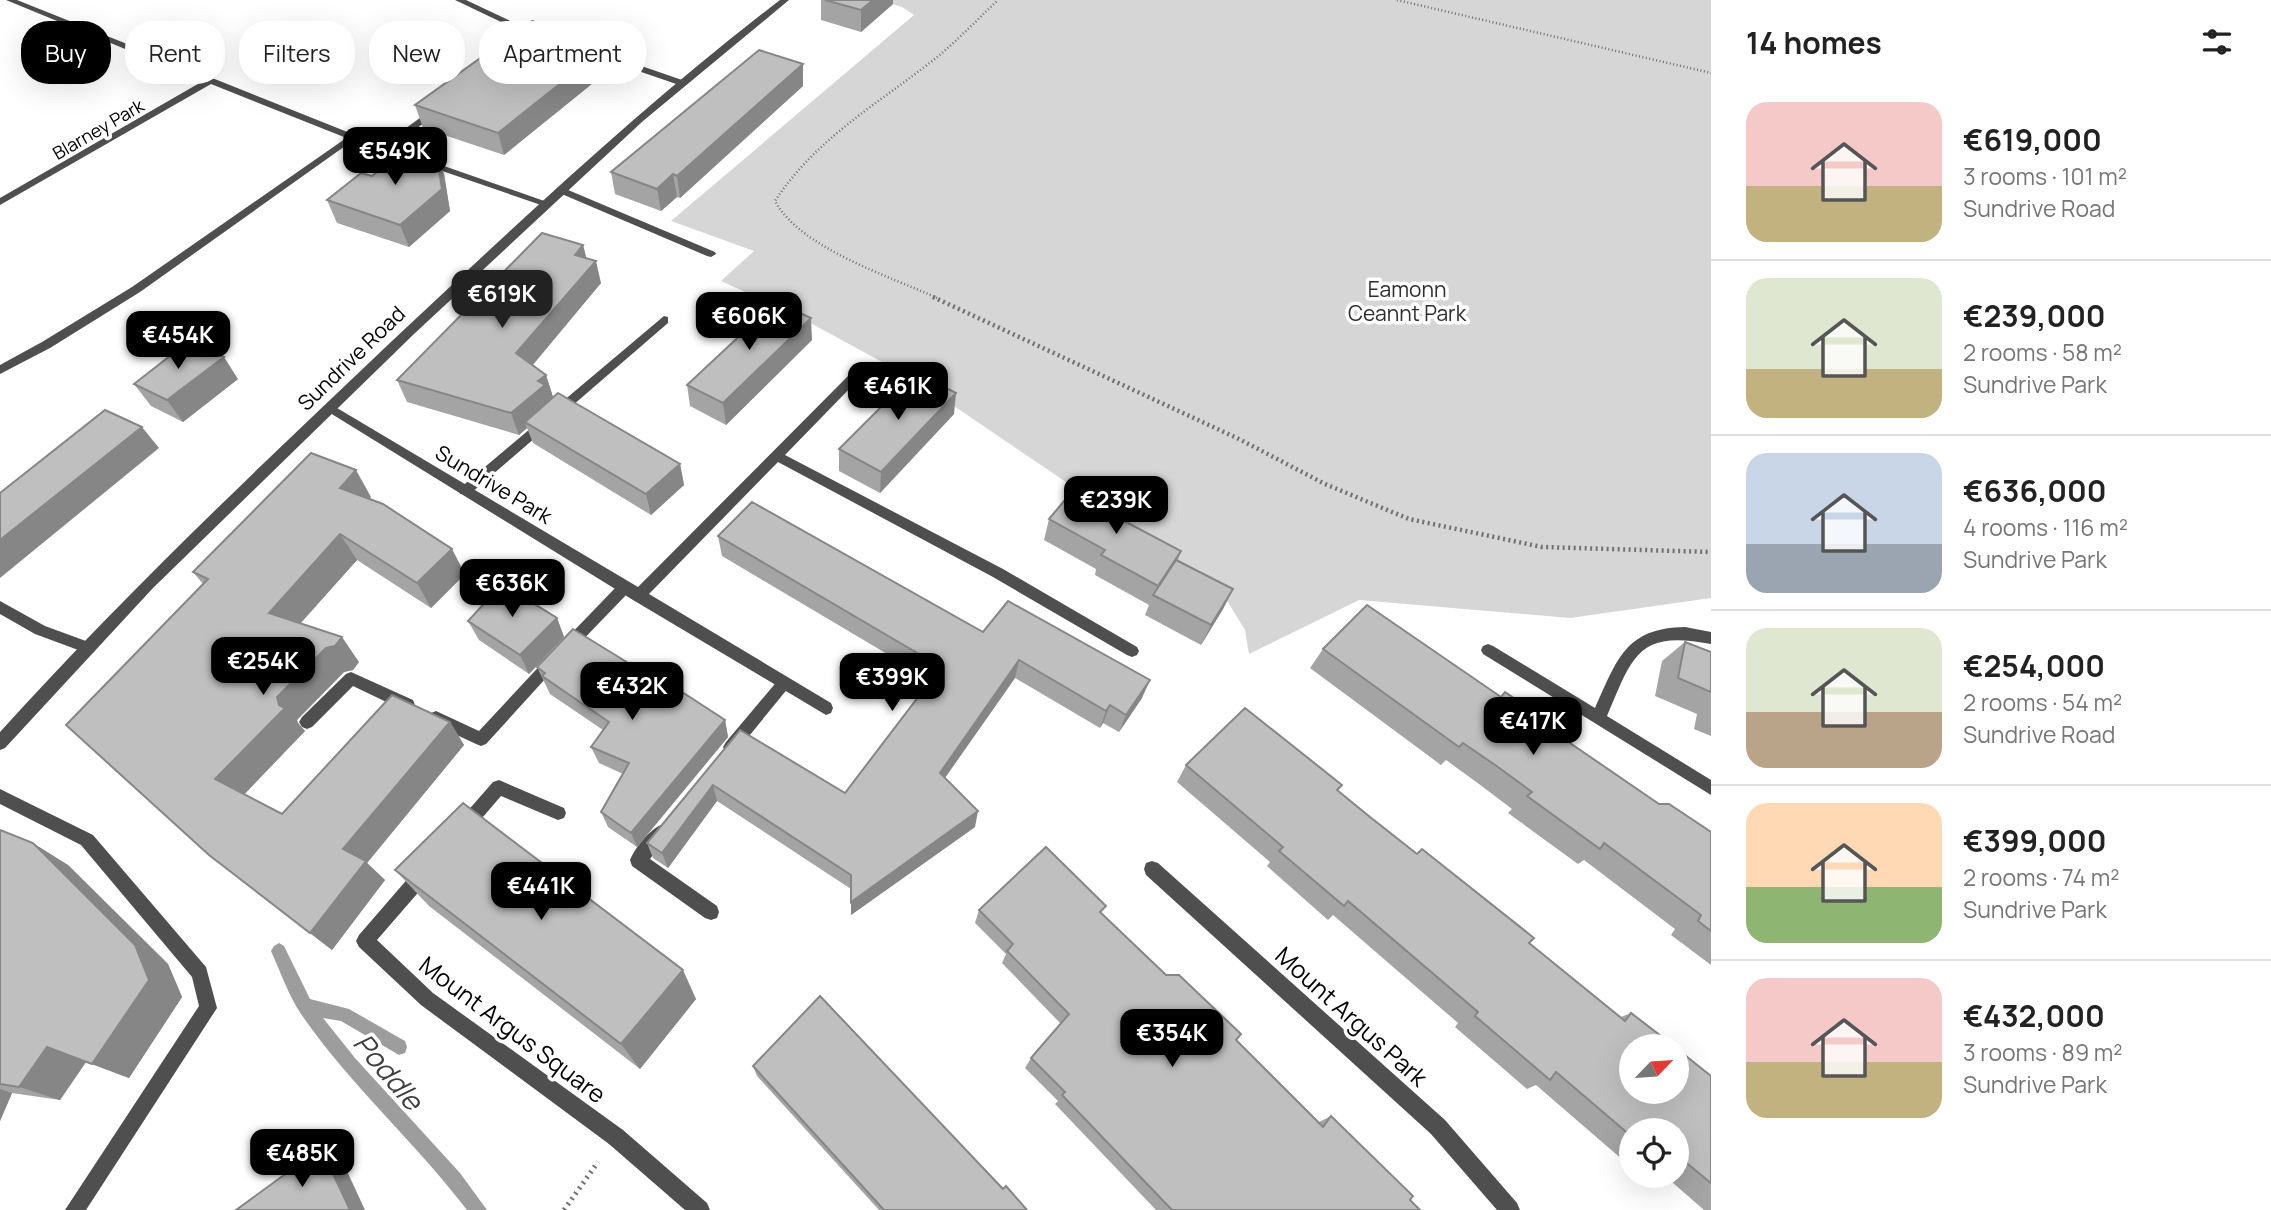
<!DOCTYPE html>
<html lang="en">
<head>
<meta charset="utf-8">
<style>
	body { margin:0; font-family:Manrope,sans-serif; background:#f2f2f2; color:#222; height:100vh; display:flex; flex-direction:column; font-size:26px; white-space:nowrap }
	* { box-sizing:border-box; margin:0 }
	p { font-size:23px; color:#767676 }
	.icon { flex:none; width:38px; height:38px; fill:none; stroke:currentColor; stroke-width:2; stroke-linecap:round; stroke-linejoin:round }
	.map { position:relative; flex:1; overflow:hidden }
	.panel { display:flex; flex-direction:column; background:#fff; width:560px }
	.panel>* { flex:none }
	.top-card { position:absolute; left:21px; top:21px; width:665px; height:63px; display:flex; gap:14px }
	.needle { width:46px; rotate:65deg }
	.controls { position:absolute; left:1619px; top:1034px; display:grid; gap:14px }
	.controls a { display:grid; place-items:center; width:70px; height:70px; border-radius:50%; background:#fff; box-shadow:0 7px 28px #0002; font-size:35px }
	.price { position:absolute; translate:-50% -60px; padding:0 16px; border-radius:14px; background:#000; color:#fff; font-size:23px; line-height:46px; filter:drop-shadow(0 2px 4px #0008) }
	.price::after { content:''; position:absolute; left:50%; top:42px; width:21px; height:16px; margin-left:-10px; background:inherit; clip-path:polygon(0 0,100% 0,50% 100%) }
	.price.active { background:#222; color:#fff }
	ul { padding:0; list-style:none }
	li { display:flex; align-items:center; gap:21px; height:175px; padding:0 35px }
	li+li { border-top:2px solid #e0e0e0 }
	li span { display:grid; place-items:center; flex:none; width:196px; height:140px; border-radius:21px; color:#555 }
	li>.icon { margin-inline-start:auto }
	span .icon { width:84px; height:84px; fill:#fffc; stroke-width:1 }
	li b { font-size:30px }
	h2 { display:flex; justify-content:space-between; align-items:center; height:84px; padding:0 35px; font-size:30px }
	.chip { padding:0 24px; border-radius:28px; background:#fff; box-shadow:0 7px 28px #0002; font-size:24px; line-height:63px }
	.chip.active { background:#000; color:#fff }
	main { display:flex; flex:1; min-height:0 }
	.map>svg:first-child { display:block }
</style>
</head>
<body>
<main>
<div class="map">
<svg width="1711" height="1210" viewBox="0 0 1711 1210">
	<rect width="100%" height="100%" fill="#fff"/>
	<polygon fill="#d6d6d6" points="879,0 1711,0 1711,598 1570,618 1359,600 1249,654 1245,630 1226,599 1063,480 917,381 792,313 721,281 754,251 671,221 914,15 902,7"/>
	<g fill="none" stroke-linecap="round" stroke-linejoin="round">
		<path fill="#9d9d9d" fill-rule="evenodd" d="M279 943 284 946 310 999 349 1009 405 1041 407 1047 405 1053 399 1055 341 1021 323 1018 355 1058 460 1173 487 1210H467C415 1142 350 1085 301 1014 289 996 280 971 271 951L274 946Z"/>
		<g stroke="#717171" stroke-width="2.5" stroke-dasharray="1 2.5" stroke-linecap="butt">
			<polyline points="1397,0 1711,73"/>
			<path d="M937 298C889 276 800 248 775 201 815 140 874 106 931 62 955 43 976 21 998 0"/>
		</g>
		<polyline stroke="#717171" stroke-width="4.5" stroke-dasharray="2 3.5" stroke-linecap="butt" points="933,297 1239,439 1325,484 1409,519 1542,547 1711,552"/>
		<polyline stroke="#717171" stroke-width="5" stroke-dasharray="2 4.5" stroke-linecap="butt" points="564,1210 598,1162"/>
		<g fill="#4f4f4f" fill-rule="evenodd">
			<polygon points="455,0 466,0 542,36 535,38"/>
			<polygon points="595,50 685,81 687,83 679,85 592,55 592,51"/>
			<polygon points="431,110 439,112 387,150 381,150 381,146"/>
			<polygon points="352,134 355,135 355,139 140,292 50,348 0,374 0,365 42,342 132,287"/>
			<polygon points="561,187 715,252 716,254 711,257 707,256 557,192 557,188"/>
			<polygon points="664,316 668,317 668,323 470,494 460,494 459,491 460,488"/>
			<polygon points="624,582 629,584 631,588 629,592 574,649 569,651 564,649 562,645 564,641 619,584"/>
			<polygon points="0,601 45,626 94,644 96,648 94,652 89,654 35,634 0,614"/>
			<polygon points="552,656 557,658 559,662 557,666 486,744 481,746 476,744 431,723 428,718 431,713 436,711 479,731 547,658"/>
			<polygon points="351,672 413,700 415,705 413,710 408,712 403,710 353,686 312,727 307,729 302,727 299,722 302,717 346,674"/>
			<polygon points="784,677 789,679 791,683 789,687 736,752 731,754 726,752 723,747 726,742 779,679"/>
			<polygon points="499,780 564,808 566,813 564,818 558,820 501,796 470,832 464,835 458,832 456,827 458,822 493,782"/>
			<polygon points="0,789 93,835 206,967 217,1008 86,1210 65,1210 199,1006 192,977 81,845 0,804"/>
			<path d="M661 825 667 828 669 833 650 859 717 906 719 912 717 918 711 920 705 918 632 866 630 860C635 848 649 830 661 825Z"/>
			<polygon points="423,866 429,868 431,874 429,880 377,940 433,993 623,1130 625,1137 623,1144 616,1146 609,1144 421,1005 359,947 356,941 359,935 417,868"/>
		</g>
		<g fill="#4f4f4f" fill-rule="evenodd">
			<polygon points="6,0 17,0 355,135 550,203 545,206 541,205 349,139 211,84 0,205 0,198 203,81"/>
			<polygon points="852,375 858,379 856,382 785,455 1003,569 1137,647 1139,651 1137,655 1132,657 1127,655 993,577 778,462 649,594 831,703 833,708 831,713 826,715 633,600 322,408 328,404 332,405 638,587 848,376"/>
			<path d="M1685 627 1711 632V644C1638 630 1633 655 1607 716L1711 780V795L1483 654 1481 650 1483 646 1488 644 1493 646 1595 708C1617 660 1625 628 1685 627Z"/>
			<polygon points="1152,861 1158,863 1445,1120 1517,1203 1520,1210 1497,1210 1431,1134 1146,875 1144,869 1146,863"/>
			<polygon points="616,1128 623,1130 707,1203 710,1210 685,1210 609,1144 607,1137 609,1130"/>
		</g>
		<path fill="#4f4f4f" fill-rule="evenodd" d="M780 0H789L643 121 414 334 153 588 5 748 0 750V732C124 595 258 468 392 341 518 223 643 105 780 0Z"/>
	</g>
	<g fill="#a4a4a4">
		<polygon points="821,0 893,0 893,4 861,32 821,20"/>
		<polygon points="610,44 614,66 504,155 423,128 415,105"/>
		<polygon points="803,86 680,198 677,197 661,211 615,194 611,172"/>
		<polygon points="444,174 450,211 409,247 337,223 327,200 372,176"/>
		<polygon points="583,245 586,258 601,283 533,365 546,375 553,397 549,400 550,401 680,464 684,485 651,515 533,443 527,428 519,435 407,402 397,380"/>
		<polygon points="812,340 726,425 690,406 687,385"/>
		<polygon points="238,379 183,422 151,406 134,384"/>
		<polygon points="954,414 880,493 839,471 839,449"/>
		<polygon points="371,497 369,499 465,574 431,608 357,560 301,623 359,662 353,670 344,672 297,720 298,723 305,731 244,794 282,814 450,722 464,745 367,863 385,880 332,950 209,855 203,584 193,572"/>
		<polygon points="1049,519 1128,523 1181,551 1178,560 1233,589 1223,609 1201,645 1145,615 1149,605 1095,575 1096,569 1044,540"/>
		<polygon points="718,536 983,632 1142,698 1119,732 1103,723 1100,728 1015,678 945,778 975,827 851,915 851,889 717,801 668,868 653,858 647,843 740,730 845,793 931,680 722,556"/>
		<polygon points="557,618 564,637 529,674 479,640 468,621"/>
		<polygon points="1685,642 1711,652 1711,736 1694,729 1697,714 1655,696 1662,661"/>
		<polygon points="1323,649 1501,697 1505,692 1570,743 1659,804 1711,832 1711,965 1671,935 1675,929 1584,860 1578,864 1508,813 1512,809 1479,784 1446,760 1441,765 1310,668"/>
		<polygon points="537,667 656,680 725,720 728,737 637,847 608,827 601,812 623,774 599,763 591,747 603,730 550,694"/>
		<polygon points="1186,765 1337,790 1417,854 1422,849 1529,943 1621,1017 1631,1013 1711,1076 1711,1210 1704,1210 1665,1176 1676,1176 1676,1130 1631,1130 1631,1167 1536,1085 1527,1089 1455,1027 1458,1023 1333,915 1328,920 1267,866 1270,862 1177,782"/>
		<polygon points="0,830 68,865 168,964 182,997 129,1078 86,1062 60,1100 12,1093 0,1121"/>
		<polygon points="395,870 696,999 640,1069 429,906"/>
		<polygon points="979,910 1102,914 1236,1040 1319,1122 1331,1116 1420,1210 1156,1210 1055,1104 1058,1101 1025,1068 1031,1058 1061,1024 1002,963 1006,954 975,923"/>
		<polygon points="753,1066 1003,1189 1027,1210 879,1210 757,1076"/>
	</g>
	<g fill="#868686">
		<polygon points="873,0 893,0 893,4 861,32 861,10"/>
		<polygon points="610,44 614,66 504,155 498,133"/>
		<polygon points="803,64 803,86 680,198 677,176"/>
		<polygon points="436,152 444,174 450,211 409,247 400,225"/>
		<polygon points="673,174 677,197 661,211 657,189"/>
		<polygon points="583,245 589,268 575,255"/>
		<polygon points="596,261 601,283 524,375 516,353"/>
		<polygon points="811,318 812,340 726,425 723,403"/>
		<polygon points="224,357 238,379 183,422 167,400"/>
		<polygon points="546,375 553,397 549,400 552,407 525,422 527,428 519,435 511,413 538,381"/>
		<polygon points="956,393 954,414 880,493 881,472"/>
		<polygon points="142,427 159,448 0,578 0,540"/>
		<polygon points="680,464 684,485 651,515 646,494"/>
		<polygon points="356,470 371,497 355,514 340,488"/>
		<polygon points="340,534 357,560 288,637 269,613"/>
		<polygon points="452,549 465,574 431,608 417,583"/>
		<polygon points="1233,589 1223,609 1201,645 1211,625"/>
		<polygon points="557,618 564,637 529,674 520,655"/>
		<polygon points="342,637 359,662 353,670 344,672 297,720 298,723 305,731 239,800 215,779 279,705 277,697 326,648"/>
		<polygon points="1019,660 1015,678 937,789 940,773"/>
		<polygon points="1150,680 1142,698 1119,732 1126,715"/>
		<polygon points="1110,705 1103,723 1100,728 1106,711"/>
		<polygon points="725,720 728,737 637,847 631,833"/>
		<polygon points="450,722 464,745 367,863 385,880 332,950 310,933 343,849"/>
		<polygon points="713,785 717,801 668,868 662,853"/>
		<polygon points="978,811 975,827 851,915 851,902"/>
		<polygon points="33,843 68,865 168,964 182,997 129,1078 92,1064"/>
		<polygon points="683,970 696,999 640,1069 621,1044"/>
		<polygon points="47,1047 86,1062 60,1100 19,1087"/>
		<polygon points="0,1089 12,1093 0,1121"/>
		<polygon points="321,1148 340,1156 365,1210 350,1210"/>
	</g>
	<g fill="#bfbfbf" stroke="#868686" stroke-width="2">
		<polygon points="825,0 873,0 861,10"/>
		<polygon points="532,21 610,44 498,133 415,105"/>
		<polygon points="759,50 803,64 677,176 673,174 657,189 611,172"/>
		<polygon points="412,144 436,152 442,189 400,225 327,200 361,173 372,176"/>
		<polygon points="542,233 583,245 575,255 596,261 516,353 546,375 538,381 545,385 511,413 397,380"/>
		<polygon points="776,302 811,318 723,403 687,385"/>
		<polygon points="188,342 224,357 167,400 134,384"/>
		<polygon points="916,372 956,393 881,472 839,449"/>
		<polygon points="558,393 680,464 646,494 525,422"/>
		<polygon points="105,410 142,427 0,540 0,493"/>
		<polygon points="311,453 356,470 340,488 383,504 452,549 417,583 340,534 269,613 342,637 335,646 326,648 277,697 279,705 285,708 215,779 282,814 392,695 450,722 343,849 366,861 310,933 209,855 66,725 208,579 193,572"/>
		<polygon points="1075,488 1130,517 1126,522 1181,551 1158,586 1101,555 1105,550 1049,519"/>
		<polygon points="752,502 983,632 1008,601 1150,680 1126,715 1110,705 1106,711 1019,660 940,773 978,811 851,902 851,875 713,785 662,853 647,843 740,730 845,793 941,667 718,536"/>
		<polygon points="1176,560 1233,589 1211,625 1153,595"/>
		<polygon points="502,584 557,618 520,655 468,621"/>
		<polygon points="1367,605 1501,697 1505,692 1573,738 1570,743 1659,804 1669,804 1711,832 1711,931 1698,921 1701,915 1604,843 1600,849 1527,796 1532,792 1498,767 1463,743 1459,747 1323,649"/>
		<polygon points="573,629 656,680 659,677 725,720 631,833 601,812 629,763 591,747 609,722 542,676 545,673 537,667"/>
		<polygon points="1685,642 1711,652 1711,692 1678,678"/>
		<polygon points="1245,708 1342,785 1337,790 1370,817 1417,854 1422,849 1534,938 1529,943 1625,1021 1631,1013 1674,1046 1631,1046 1631,1092 1676,1092 1676,1048 1711,1076 1711,1183 1677,1155 1676,1156 1676,1130 1631,1130 1631,1136 1556,1072 1550,1080 1475,1016 1478,1012 1348,901 1344,906 1279,851 1283,847 1186,765"/>
		<polygon points="463,803 683,970 621,1044 395,870"/>
		<polygon points="0,830 33,843 135,945 149,980 92,1064 47,1047 19,1087 0,1084"/>
		<polygon points="1046,847 1106,906 1100,912 1166,975 1179,975 1241,1034 1236,1040 1323,1127 1331,1116 1413,1196 1410,1200 1420,1210 1172,1210 1062,1095 1065,1092 1031,1058 1069,1014 1007,951 1013,944 979,910"/>
		<polygon points="820,996 1003,1189 1006,1186 1027,1210 884,1210 753,1066"/>
		<polygon points="321,1148 350,1210 236,1210"/>
	</g>
	<g text-anchor="middle" dominant-baseline="central" stroke-width="7" stroke-linejoin="round" paint-order="stroke">
		<g font-size="18" fill="#000" stroke="#fff">
			<text transform="translate(98 129) rotate(-30)">Blarney Park</text>
		</g>
		<g font-size="21" fill="#2d2d2d" stroke="#fff">
			<text x="1407" y="289">Eamonn<tspan x="1407" dy="24">Ceannt Park</tspan></text>
		</g>
		<g font-size="21" fill="#000" stroke="#fff">
			<text transform="translate(351 358) rotate(-44)">Sundrive Road</text>
			<text transform="translate(494 484) rotate(31)">Sundrive Park</text>
		</g>
		<g font-size="24" fill="#000" stroke="#fff">
			<text transform="translate(1352 1016) rotate(42)">Mount Argus Park</text>
			<text transform="translate(513 1029) rotate(37)">Mount Argus Square</text>
		</g>
		<g font-size="28" font-style="italic" fill="#3e3e3e" stroke="#fff">
			<text transform="translate(389 1071) rotate(50)">Poddle</text>
		</g>
	</g>
</svg>
<div class="controls">
<a><svg class="needle" viewBox="-14 -14 28 28"><path d="M0-13l5 13h-10z" fill="#e53935"/><path d="M0 13l5-13h-10z" fill="#767676"/></svg></a>
<a><svg class="icon" aria-label="locate" viewBox="0 0 24 24"><circle cx="12" cy="12" r="6"/><path d="M12 2v4M12 18v4M2 12h4M18 12h4"/></svg></a>
</div>
<b class="price" style="left:395px;top:187px">€549K</b>
<b class="price active" style="left:502px;top:330px">€619K</b>
<b class="price" style="left:749px;top:352px">€606K</b>
<b class="price" style="left:178px;top:371px">€454K</b>
<b class="price" style="left:898px;top:422px">€461K</b>
<b class="price" style="left:1116px;top:536px">€239K</b>
<b class="price" style="left:512px;top:619px">€636K</b>
<b class="price" style="left:263px;top:697px">€254K</b>
<b class="price" style="left:892px;top:713px">€399K</b>
<b class="price" style="left:632px;top:722px">€432K</b>
<b class="price" style="left:1533px;top:757px">€417K</b>
<b class="price" style="left:541px;top:922px">€441K</b>
<b class="price" style="left:1172px;top:1069px">€354K</b>
<b class="price" style="left:302px;top:1189px">€485K</b>
<div class="top-card">
<a class="chip active">Buy</a>
<a class="chip">Rent</a>
<a class="chip">Filters</a>
<a class="chip">New</a>
<a class="chip">Apartment</a>
</div>
</div>
<section class="panel">
<h2>14 homes<svg class="icon" aria-label="filters" viewBox="0 0 24 24"><path d="M4 7h16M4 17h16"/><circle cx="9" cy="7" r="2"/><circle cx="15" cy="17" r="2"/></svg></h2>
<ul>
<li><span style="background:linear-gradient(#f6c9c9 60%,#c2b280 0)"><svg class="icon" aria-label="home" viewBox="0 0 24 24"><path d="M3 11l9-7 9 7M6 9v11h12V9"/></svg></span><div><b>€619,000</b><p>3 rooms · 101 m²</p><p>Sundrive Road</p></div></li>
<li><span style="background:linear-gradient(#dfe7d0 65%,#c2b280 0)"><svg class="icon" aria-label="home" viewBox="0 0 24 24"><path d="M3 11l9-7 9 7M6 9v11h12V9"/></svg></span><div><b>€239,000</b><p>2 rooms · 58 m²</p><p>Sundrive Park</p></div></li>
<li><span style="background:linear-gradient(#c9d6e8 65%,#9aa5b1 0)"><svg class="icon" aria-label="home" viewBox="0 0 24 24"><path d="M3 11l9-7 9 7M6 9v11h12V9"/></svg></span><div><b>€636,000</b><p>4 rooms · 116 m²</p><p>Sundrive Park</p></div></li>
<li><span style="background:linear-gradient(#dfe7d0 60%,#b9a48a 0)"><svg class="icon" aria-label="home" viewBox="0 0 24 24"><path d="M3 11l9-7 9 7M6 9v11h12V9"/></svg></span><div><b>€254,000</b><p>2 rooms · 54 m²</p><p>Sundrive Road</p></div></li>
<li><span style="background:linear-gradient(#ffd9b3 60%,#8fb573 0)"><svg class="icon" aria-label="home" viewBox="0 0 24 24"><path d="M3 11l9-7 9 7M6 9v11h12V9"/></svg></span><div><b>€399,000</b><p>2 rooms · 74 m²</p><p>Sundrive Park</p></div></li>
<li><span style="background:linear-gradient(#f6c9c9 60%,#c2b280 0)"><svg class="icon" aria-label="home" viewBox="0 0 24 24"><path d="M3 11l9-7 9 7M6 9v11h12V9"/></svg></span><div><b>€432,000</b><p>3 rooms · 89 m²</p><p>Sundrive Park</p></div></li>
</ul>
</section>
</main>
</body>
</html>
